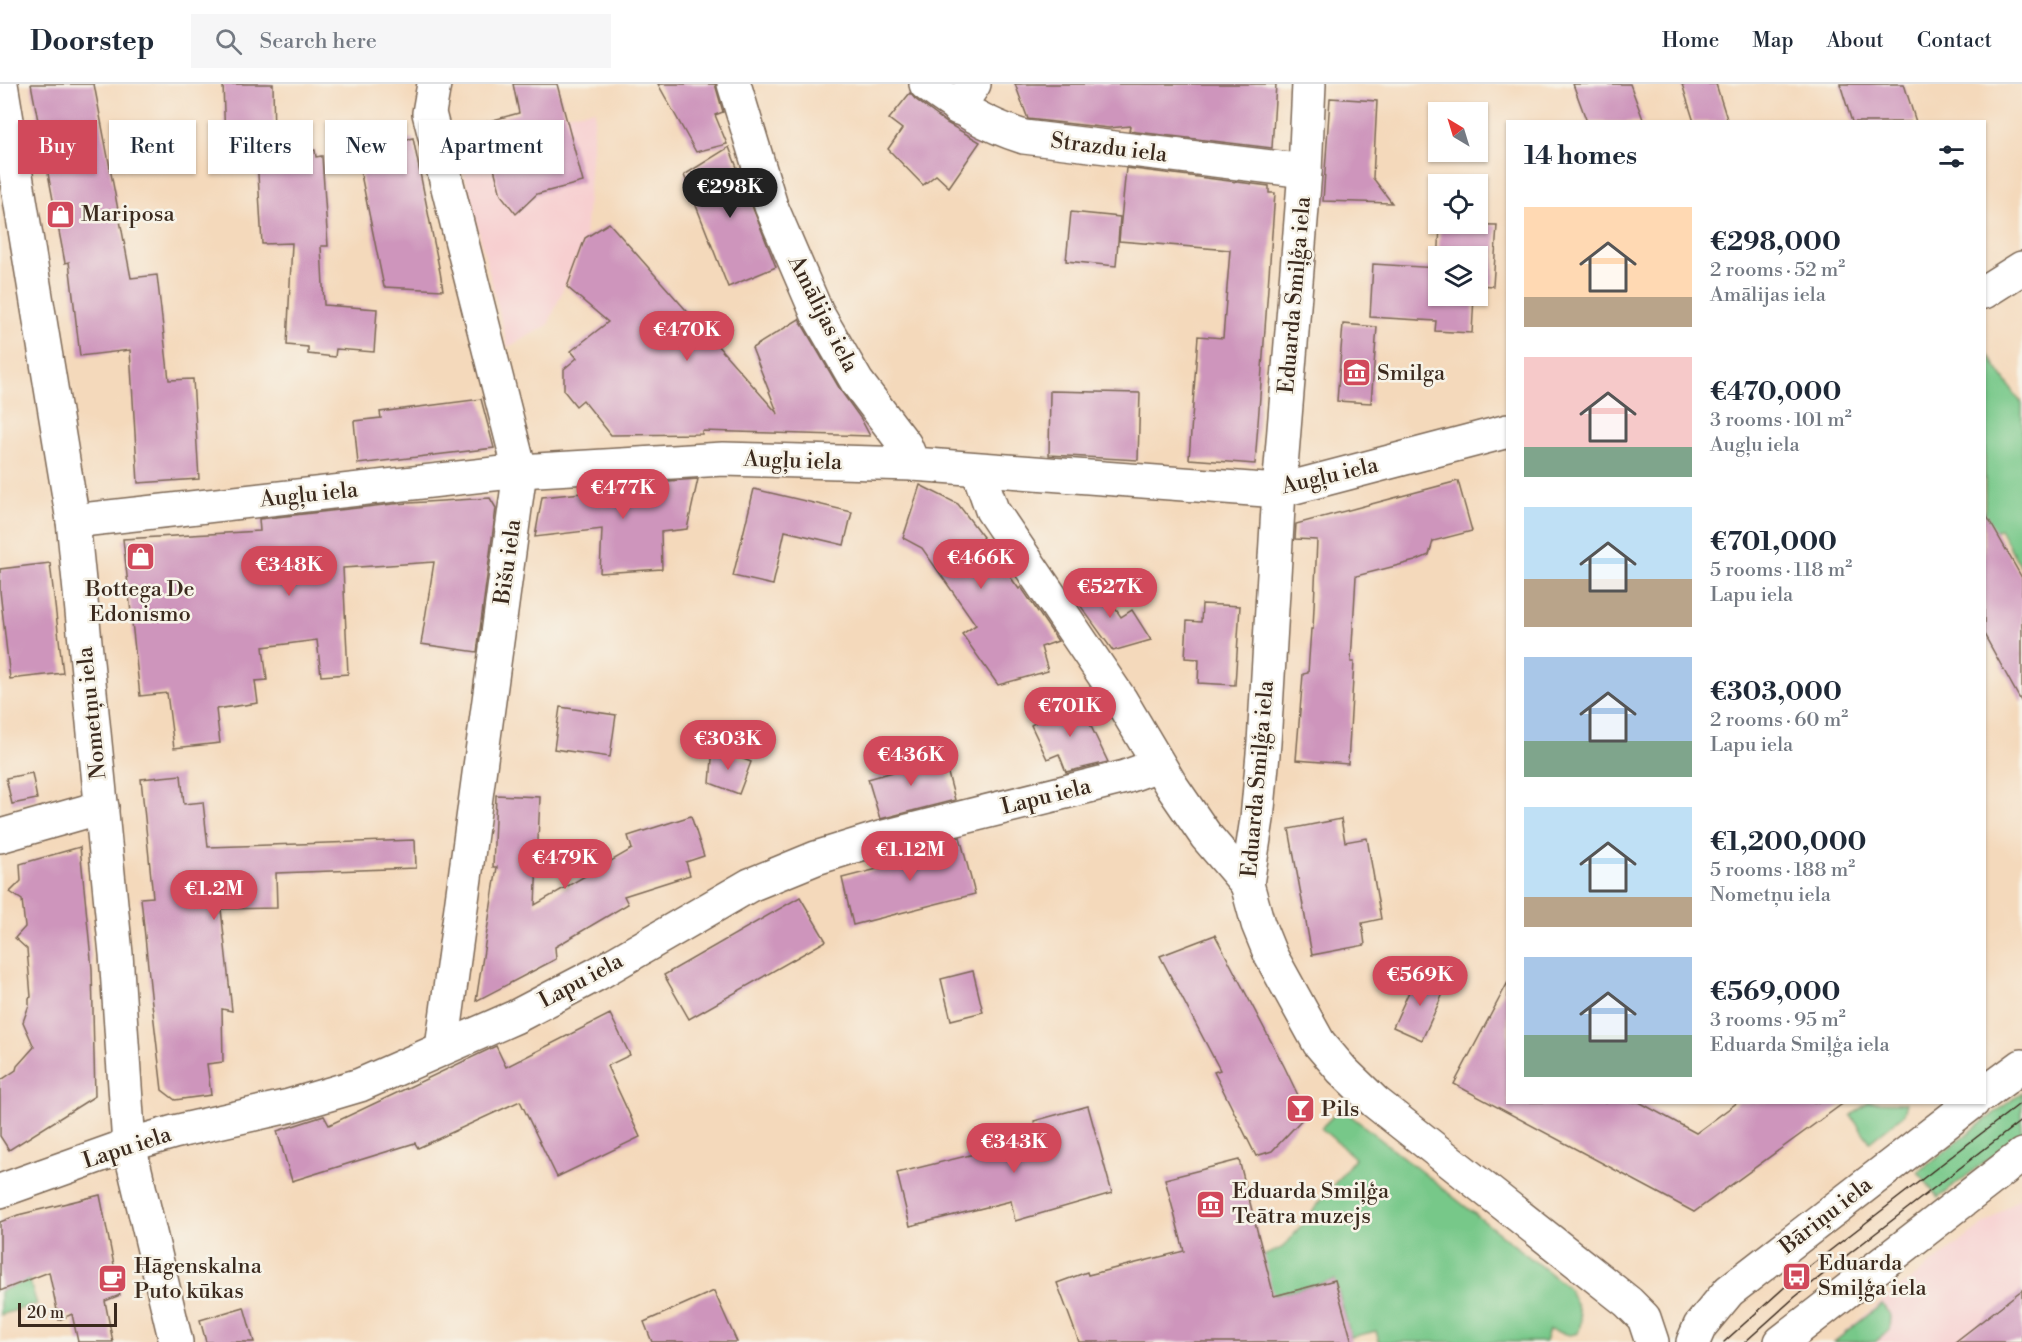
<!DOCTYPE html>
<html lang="en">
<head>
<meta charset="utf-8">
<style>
	body { margin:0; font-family:"Libre Bodoni",serif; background:#f6f6f7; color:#1f2937; height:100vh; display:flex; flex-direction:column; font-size:22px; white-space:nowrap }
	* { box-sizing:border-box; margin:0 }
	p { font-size:20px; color:#747a83 }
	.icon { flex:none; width:33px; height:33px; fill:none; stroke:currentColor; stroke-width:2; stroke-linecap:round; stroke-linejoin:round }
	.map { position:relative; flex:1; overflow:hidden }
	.sheet { position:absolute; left:1506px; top:36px; width:480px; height:984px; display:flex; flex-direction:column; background:#fff; border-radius:0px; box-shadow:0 2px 4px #0004 }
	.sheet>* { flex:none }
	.top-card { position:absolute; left:18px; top:36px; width:570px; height:54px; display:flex; gap:12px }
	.needle { width:39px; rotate:322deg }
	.controls { position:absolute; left:1428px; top:18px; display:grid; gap:12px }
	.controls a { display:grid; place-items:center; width:60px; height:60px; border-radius:0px; background:#fff; box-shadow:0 2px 4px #0004; font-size:30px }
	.scale { position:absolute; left:18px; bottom:15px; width:99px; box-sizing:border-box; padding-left:6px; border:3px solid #3b2a1e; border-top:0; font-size:16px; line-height:21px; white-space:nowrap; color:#3b2a1e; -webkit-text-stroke:4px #f7f3e8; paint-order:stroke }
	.price { position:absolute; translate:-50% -51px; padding:0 14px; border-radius:21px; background:#d1495b; color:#fff; font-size:20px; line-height:39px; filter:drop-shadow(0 2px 3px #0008) }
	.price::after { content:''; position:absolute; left:50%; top:36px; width:18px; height:14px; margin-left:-9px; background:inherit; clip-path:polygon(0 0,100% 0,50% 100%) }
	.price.selected { background:#222; color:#fff }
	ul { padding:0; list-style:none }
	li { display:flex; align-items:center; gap:18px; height:150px; padding:0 18px }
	li span { display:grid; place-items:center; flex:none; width:168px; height:120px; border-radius:0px; color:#555 }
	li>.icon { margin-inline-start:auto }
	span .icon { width:72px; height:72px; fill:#fffc; stroke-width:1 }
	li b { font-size:26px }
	h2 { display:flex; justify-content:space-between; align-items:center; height:72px; padding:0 18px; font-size:26px }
	.pill { padding:0 21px; border-radius:0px; background:#fff; box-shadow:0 2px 4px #0004; font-size:21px; line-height:54px }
	.pill.selected { background:#d1495b; color:#fff }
	header { display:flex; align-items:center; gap:36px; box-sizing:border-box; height:84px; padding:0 30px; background:#fff; border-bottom:2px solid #e0e1e3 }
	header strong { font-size:28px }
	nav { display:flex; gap:33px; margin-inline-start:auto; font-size:21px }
	.search { width:420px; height:54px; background:#f6f6f7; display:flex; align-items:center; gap:15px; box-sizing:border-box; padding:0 21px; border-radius:0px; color:#747a83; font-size:22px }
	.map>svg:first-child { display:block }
</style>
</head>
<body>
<header>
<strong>Doorstep</strong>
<div class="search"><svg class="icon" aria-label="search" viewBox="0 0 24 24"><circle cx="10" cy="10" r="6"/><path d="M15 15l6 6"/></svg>Search here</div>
<nav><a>Home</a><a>Map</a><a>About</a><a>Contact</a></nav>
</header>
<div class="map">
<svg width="2022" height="1258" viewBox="0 0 2022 1258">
	<rect width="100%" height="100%" fill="#f7f3e8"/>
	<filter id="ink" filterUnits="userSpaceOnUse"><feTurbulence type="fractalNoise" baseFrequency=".0167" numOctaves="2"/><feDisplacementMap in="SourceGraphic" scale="12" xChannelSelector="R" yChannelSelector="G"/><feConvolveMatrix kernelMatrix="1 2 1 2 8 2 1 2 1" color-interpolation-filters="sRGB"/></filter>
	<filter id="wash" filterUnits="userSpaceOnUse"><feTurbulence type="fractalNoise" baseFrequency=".008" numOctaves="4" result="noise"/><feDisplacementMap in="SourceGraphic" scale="24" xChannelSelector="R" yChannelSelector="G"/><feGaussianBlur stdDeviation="1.35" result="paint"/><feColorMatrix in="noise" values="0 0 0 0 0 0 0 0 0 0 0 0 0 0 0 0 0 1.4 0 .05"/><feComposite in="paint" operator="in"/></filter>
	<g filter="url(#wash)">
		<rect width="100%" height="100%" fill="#f4d9bb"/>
		<g fill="#f7cfd0">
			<polygon points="595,26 585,154 548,241 508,263 454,49 518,29 520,36"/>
			<polygon points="2019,1114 2022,1117 2022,1258 1832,1258 1882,1217"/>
		</g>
		<g fill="#77c889" stroke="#597954" stroke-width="1.5">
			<polygon points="1984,265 2022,320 2022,486 2000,445 1985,453"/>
			<polygon points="2022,1008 2022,1049 1938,1114 1918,1088"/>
			<polygon points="1869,1018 1907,1019 1904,1030 1870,1058 1851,1032"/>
			<path d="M1341 1024 1567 1203C1574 1216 1586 1234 1578 1249L1570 1251 1549 1246 1545 1258H1379L1376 1247 1351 1253 1335 1196 1220 1226 1263 1172 1284 1163 1355 1074 1321 1044Z"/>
			<polygon points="29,1195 37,1220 0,1231 0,1207"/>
			<polygon points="1882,1220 1891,1232 1890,1246 1875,1258 1834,1258"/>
		</g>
		<g id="blocks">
			<g fill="#ce95bc">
				<polygon points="31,0 94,0 131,194 157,191 169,296 193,295 199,395 138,399 130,266 80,272 69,178 65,179"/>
				<polygon points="223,0 273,0 274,55 225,57"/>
				<polygon points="513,0 557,0 583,98 537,110 516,130 501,111 482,39 519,29"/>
				<polygon points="658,0 715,0 723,28 715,31 727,60 696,68"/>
				<polygon points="1015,0 1276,0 1272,64 1129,47 1130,42 1109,44 1028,35"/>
				<polygon points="1573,0 1630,0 1644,38 1587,38"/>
				<polygon points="1682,0 1716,0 1728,38 1694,38"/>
				<polygon points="1840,0 1904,0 1916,38 1852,38"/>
				<polygon points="910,9 915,15 947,39 980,58 949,103 936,91 923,101 888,65 902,45 889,35"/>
				<polygon points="1330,14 1377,17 1373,94 1392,119 1323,117"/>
				<polygon points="413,54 440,188 443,206 384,203 356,66"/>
				<polygon points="729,63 776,183 728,203 684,91"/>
				<polygon points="315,66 316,73 322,72 328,162 321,162 324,221 377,225 374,268 336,265 335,273 308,270 308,263 287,261 292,159 262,160 257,73"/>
				<polygon points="1126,84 1269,102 1269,109 1275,109 1255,380 1189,375 1198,252 1223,254 1230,166 1119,157"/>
				<polygon points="1071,128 1120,133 1116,182 1066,177"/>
				<polygon points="609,139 778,330 752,264 799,235 841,307 861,335 870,352 702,347 702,350 611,351 583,316 576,322 564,307 564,285 577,274 571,267 608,238 567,203 585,154"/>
				<polygon points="1440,140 1497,141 1493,202 1478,201 1478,172 1438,172 1438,212 1474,212 1472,249 1435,247 1436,237 1370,233 1373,180 1438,184"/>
				<polygon points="1343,240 1377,243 1371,319 1337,317"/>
				<polygon points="1050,307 1140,309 1138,376 1049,371"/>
				<polygon points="481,315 494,364 358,380 354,337 381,334 380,328"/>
				<polygon points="698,395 687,445 661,448 662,485 600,489 602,445 535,453 542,413 622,405 622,403 654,398"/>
				<polygon points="1458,397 1472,447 1433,457 1429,471 1415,477 1356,492 1351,578 1354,578 1348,680 1296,676 1303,590 1308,589 1311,545 1313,545 1317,456 1295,455 1296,440"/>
				<polygon points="920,401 958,420 983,453 982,454 1019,505 1021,503 1058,557 1041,563 1048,587 998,601 962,550 976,541 922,464 903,454"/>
				<polygon points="754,405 852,428 844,461 785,447 773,501 733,492"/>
				<polygon points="490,414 496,424 477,568 421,560 434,478 343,484 348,590 321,592 317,556 263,563 267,596 255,597 258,619 216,625 220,659 174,664 167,609 140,612 123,455 260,447 259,435 393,420"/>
				<polygon points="1984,427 2022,494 2022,619 1984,550"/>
				<polygon points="50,479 63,589 10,595 0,507 0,485"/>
				<polygon points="1067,503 1103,506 1121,533 1132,526 1151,556 1113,567"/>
				<polygon points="1202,520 1240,522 1235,601 1198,599 1199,575 1185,574 1187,537 1201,538"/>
				<polygon points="1078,615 1108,678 1066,688 1059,670 1047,675 1031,641"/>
				<polygon points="560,623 616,631 610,673 554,665"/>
				<polygon points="713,663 751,678 739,710 710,699"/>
				<polygon points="915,669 918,681 944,674 955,716 880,735 868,695 893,688 890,676"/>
				<polygon points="32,689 37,715 12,720 6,694"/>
				<polygon points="181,691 184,720 203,718 208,763 415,756 416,784 276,789 277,824 221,825 232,927 222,925 223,978 207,980 211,1011 175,1016 162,1006 151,911 141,814 153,813 141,695"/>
				<polygon points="496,711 540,713 535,821 632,765 628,752 691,732 704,772 686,778 690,791 624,812 628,820 555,863 556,875 476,917 497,783 493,783"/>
				<polygon points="1341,735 1345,758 1367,754 1381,835 1362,839 1365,861 1312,871 1289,745"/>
				<polygon points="960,753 975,810 853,841 842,794 893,781 890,771"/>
				<polygon points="80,763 92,885 95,1012 9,1066 0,1052 0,997 16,986 17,982 34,963 23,938 29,921 29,914 31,913 27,865 15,854 25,843 22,816 10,808 21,797 20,780"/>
				<polygon points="800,813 826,857 689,935 664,891"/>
				<polygon points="1215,851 1284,982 1307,1030 1272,1067 1256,1072 1214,988 1220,986 1160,872"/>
				<polygon points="973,887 983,928 951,936 941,895"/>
				<polygon points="1417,890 1446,903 1422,956 1393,943"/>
				<polygon points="1508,898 1508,1018 1639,1018 1696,1049 1738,1018 1845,1018 1694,1128 1454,1000"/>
				<polygon points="610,930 630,971 607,982 640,1053 557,1093 520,1017 418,1064 415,1059 292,1097 277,1047 324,1032 329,1041 496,962 506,983"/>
				<polygon points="1088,1022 1112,1109 1015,1137 1011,1117 910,1142 897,1089 1039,1054 1034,1037"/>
				<polygon points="1239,1076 1274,1212 1335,1196 1352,1258 1079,1258 1057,1199 1087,1188 1088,1191 1184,1167 1165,1095"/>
				<polygon points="100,1111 120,1211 105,1217 113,1258 78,1258 72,1230 59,1236 49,1188 0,1207 0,1138 18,1131"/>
				<polygon points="2022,1206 2022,1258 1955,1258"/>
				<polygon points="714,1207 737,1258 652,1258 644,1238"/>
				<polygon points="244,1223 254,1258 206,1258 200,1236"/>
			</g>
		</g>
	</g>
	<g filter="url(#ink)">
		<use href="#blocks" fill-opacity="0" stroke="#7c6755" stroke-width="1.5"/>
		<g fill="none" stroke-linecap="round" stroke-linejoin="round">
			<defs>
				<g id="street">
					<polyline points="1,0 73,437 116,870 129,1061 174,1048 289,1022 360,1001 515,933 597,890 750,801 816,774 880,754 1125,693 1158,681"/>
					<polyline points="434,0 429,29 520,387 442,964"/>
					<polyline points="734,0 771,122 817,229 857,298 905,361 913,380"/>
					<path d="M926 0C958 24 986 41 1024 53L1305 87"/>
					<polyline points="1309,0 1305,87 1279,407 1264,659 1257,735 1247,800 1258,840 1271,872 1319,959 1342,986 1375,1018 1628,1218 1644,1234 1652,1258"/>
					<polyline points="958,24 974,0"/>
					<polyline points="1984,208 2022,184"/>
					<polyline points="978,386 992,426 1120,615 1171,701 1206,752 1247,800"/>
					<polyline points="73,437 520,387 723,375 913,380 1279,407 1508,347"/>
					<polyline points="0,752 102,723"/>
				</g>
				<g id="secondary">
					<polyline points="1984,1010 2022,982"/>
					<polyline points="0,1107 129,1061 176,1258"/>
					<polyline points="1693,1258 1700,1242 1729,1207 1973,1018"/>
					<polyline points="1781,1258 2022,1071"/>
				</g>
			</defs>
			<use href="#street" stroke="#7c6755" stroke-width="36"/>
			<use href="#secondary" stroke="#7c6755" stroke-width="36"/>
			<use href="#street" stroke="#fff" stroke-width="33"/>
			<use href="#secondary" stroke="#fff" stroke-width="33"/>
			<g stroke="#3b2a1e" stroke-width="1.5">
				<polyline points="1724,1258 1797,1192 2022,1018"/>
				<polyline points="1745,1258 1795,1213 1846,1172 2022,1036"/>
			</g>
		</g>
	</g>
	<defs>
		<symbol id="shop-square" viewBox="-11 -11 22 22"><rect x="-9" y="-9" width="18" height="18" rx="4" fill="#d1495b" stroke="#f7f3e8"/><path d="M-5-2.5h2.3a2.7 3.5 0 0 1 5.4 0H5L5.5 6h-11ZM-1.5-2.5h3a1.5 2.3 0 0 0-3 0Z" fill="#fff"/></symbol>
		<symbol id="museum-square" viewBox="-11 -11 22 22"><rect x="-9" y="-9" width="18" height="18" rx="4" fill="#d1495b" stroke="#f7f3e8"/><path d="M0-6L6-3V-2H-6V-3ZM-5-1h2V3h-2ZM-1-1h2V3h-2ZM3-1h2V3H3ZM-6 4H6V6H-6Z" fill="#fff"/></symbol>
		<symbol id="bar-square" viewBox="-11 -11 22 22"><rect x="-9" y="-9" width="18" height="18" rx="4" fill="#d1495b" stroke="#f7f3e8"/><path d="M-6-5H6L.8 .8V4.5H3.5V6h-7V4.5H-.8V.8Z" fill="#fff"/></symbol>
		<symbol id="bus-square" viewBox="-11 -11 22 22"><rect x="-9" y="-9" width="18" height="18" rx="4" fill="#d1495b" stroke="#f7f3e8"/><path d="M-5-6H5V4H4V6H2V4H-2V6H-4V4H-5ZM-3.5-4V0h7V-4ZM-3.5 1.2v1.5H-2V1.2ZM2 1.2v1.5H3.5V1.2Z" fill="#fff"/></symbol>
		<symbol id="cafe-square" viewBox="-11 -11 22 22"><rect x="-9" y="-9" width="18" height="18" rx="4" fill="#d1495b" stroke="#f7f3e8"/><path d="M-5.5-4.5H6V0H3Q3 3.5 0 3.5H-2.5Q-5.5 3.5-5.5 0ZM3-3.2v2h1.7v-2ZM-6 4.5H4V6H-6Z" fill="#fff"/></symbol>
	</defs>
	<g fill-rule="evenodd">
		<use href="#shop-square" x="44" y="114" width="33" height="33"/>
		<use href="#museum-square" x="1340" y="272" width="33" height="33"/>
		<use href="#shop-square" x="124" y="456" width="33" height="33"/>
		<use href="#bar-square" x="1284" y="1008" width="33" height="33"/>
		<use href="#museum-square" x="1194" y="1104" width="33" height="33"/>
		<use href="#bus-square" x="1780" y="1176" width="33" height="33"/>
		<use href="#cafe-square" x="96" y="1178" width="33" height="33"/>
	</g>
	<g text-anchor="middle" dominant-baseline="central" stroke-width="5" stroke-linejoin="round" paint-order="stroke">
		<g font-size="22" fill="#3b2a1e" stroke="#f7f3e8">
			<text transform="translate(1109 64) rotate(7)">Strazdu iela</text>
			<text transform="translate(1295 211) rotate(-85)">Eduarda Smiļģa iela</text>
			<text transform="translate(823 230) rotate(63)">Amālijas iela</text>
			<text transform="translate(793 377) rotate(2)">Augļu iela</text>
			<text transform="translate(1330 392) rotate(-13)">Augļu iela</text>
			<text transform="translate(309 411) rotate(-6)">Augļu iela</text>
			<text transform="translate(508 478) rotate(-82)">Bišu iela</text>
			<text transform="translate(92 629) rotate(-96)">Nometņu iela</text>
			<text transform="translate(1258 695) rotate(-85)">Eduarda Smiļģa iela</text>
			<text transform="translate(1046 713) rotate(-14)">Lapu iela</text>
			<text transform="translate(581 897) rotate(-28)">Lapu iela</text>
			<text transform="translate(127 1064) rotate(-18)">Lapu iela</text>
			<text transform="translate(1826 1132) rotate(-38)">Bāriņu iela</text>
		</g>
		<g font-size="22" fill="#3b2a1e" stroke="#f7f3e8" text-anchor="start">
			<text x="81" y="130">Mariposa</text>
			<text x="1377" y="289">Smilga</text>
			<text x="140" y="505" text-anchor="middle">Bottega De<tspan x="140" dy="25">Edonismo</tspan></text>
			<text x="1321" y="1025">Pils</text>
			<text x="1232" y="1107">Eduarda Smiļģa<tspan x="1232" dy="25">Teātra muzejs</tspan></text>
			<text x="1818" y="1179">Eduarda<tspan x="1818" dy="25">Smiļģa iela</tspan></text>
			<text x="134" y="1182">Hāgenskalna<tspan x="134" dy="25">Puto kūkas</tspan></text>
		</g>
	</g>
</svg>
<div class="controls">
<a><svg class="needle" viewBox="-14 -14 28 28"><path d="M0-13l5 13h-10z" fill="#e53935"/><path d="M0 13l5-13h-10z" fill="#747a83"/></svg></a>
<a><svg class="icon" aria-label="locate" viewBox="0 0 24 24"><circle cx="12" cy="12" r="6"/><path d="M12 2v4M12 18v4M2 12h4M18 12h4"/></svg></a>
<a><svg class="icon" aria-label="layers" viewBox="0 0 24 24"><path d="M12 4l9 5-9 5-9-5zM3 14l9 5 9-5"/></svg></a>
</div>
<div class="scale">20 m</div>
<b class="price selected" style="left:730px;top:135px">€298K</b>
<b class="price" style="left:687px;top:278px">€470K</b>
<b class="price" style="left:623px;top:436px">€477K</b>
<b class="price" style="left:981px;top:506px">€466K</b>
<b class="price" style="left:289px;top:513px">€348K</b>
<b class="price" style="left:1110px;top:535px">€527K</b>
<b class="price" style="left:1070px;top:654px">€701K</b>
<b class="price" style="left:728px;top:687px">€303K</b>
<b class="price" style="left:911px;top:703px">€436K</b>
<b class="price" style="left:910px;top:798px">€1.12M</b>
<b class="price" style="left:565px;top:806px">€479K</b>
<b class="price" style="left:214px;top:837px">€1.2M</b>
<b class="price" style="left:1420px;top:923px">€569K</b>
<b class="price" style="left:1014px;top:1090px">€343K</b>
<div class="top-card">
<a class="pill selected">Buy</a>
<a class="pill">Rent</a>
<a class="pill">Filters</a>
<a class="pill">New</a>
<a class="pill">Apartment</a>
</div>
<section class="sheet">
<h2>14 homes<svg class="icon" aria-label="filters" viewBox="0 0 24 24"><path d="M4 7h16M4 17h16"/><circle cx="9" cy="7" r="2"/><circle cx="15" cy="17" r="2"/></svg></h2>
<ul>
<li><span style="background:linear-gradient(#ffd9b3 75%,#b9a48a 0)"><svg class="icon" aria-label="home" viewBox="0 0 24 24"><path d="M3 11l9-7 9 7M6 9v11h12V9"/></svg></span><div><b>€298,000</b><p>2 rooms · 52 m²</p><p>Amālijas iela</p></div></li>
<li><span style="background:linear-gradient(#f6c9c9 75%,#7fa58c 0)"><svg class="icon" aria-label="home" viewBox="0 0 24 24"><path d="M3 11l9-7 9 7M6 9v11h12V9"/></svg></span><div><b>€470,000</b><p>3 rooms · 101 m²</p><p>Augļu iela</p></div></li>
<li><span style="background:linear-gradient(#bfe0f5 60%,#b9a48a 0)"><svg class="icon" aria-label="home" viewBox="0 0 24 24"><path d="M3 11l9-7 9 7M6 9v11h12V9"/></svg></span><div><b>€701,000</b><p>5 rooms · 118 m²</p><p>Lapu iela</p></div></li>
<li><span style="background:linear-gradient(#a9c7e8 70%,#7fa58c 0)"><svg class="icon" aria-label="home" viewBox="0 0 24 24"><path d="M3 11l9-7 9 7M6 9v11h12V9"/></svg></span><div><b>€303,000</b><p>2 rooms · 60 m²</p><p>Lapu iela</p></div></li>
<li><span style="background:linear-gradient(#bfe0f5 75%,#b9a48a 0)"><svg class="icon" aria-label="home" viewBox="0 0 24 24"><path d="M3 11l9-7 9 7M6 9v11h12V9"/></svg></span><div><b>€1,200,000</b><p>5 rooms · 188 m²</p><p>Nometņu iela</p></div></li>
<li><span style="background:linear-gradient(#a9c7e8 65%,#7fa58c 0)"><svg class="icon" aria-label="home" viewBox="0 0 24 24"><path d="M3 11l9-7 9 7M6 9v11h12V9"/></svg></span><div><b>€569,000</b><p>3 rooms · 95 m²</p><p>Eduarda Smiļģa iela</p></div></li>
</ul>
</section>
</div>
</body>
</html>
